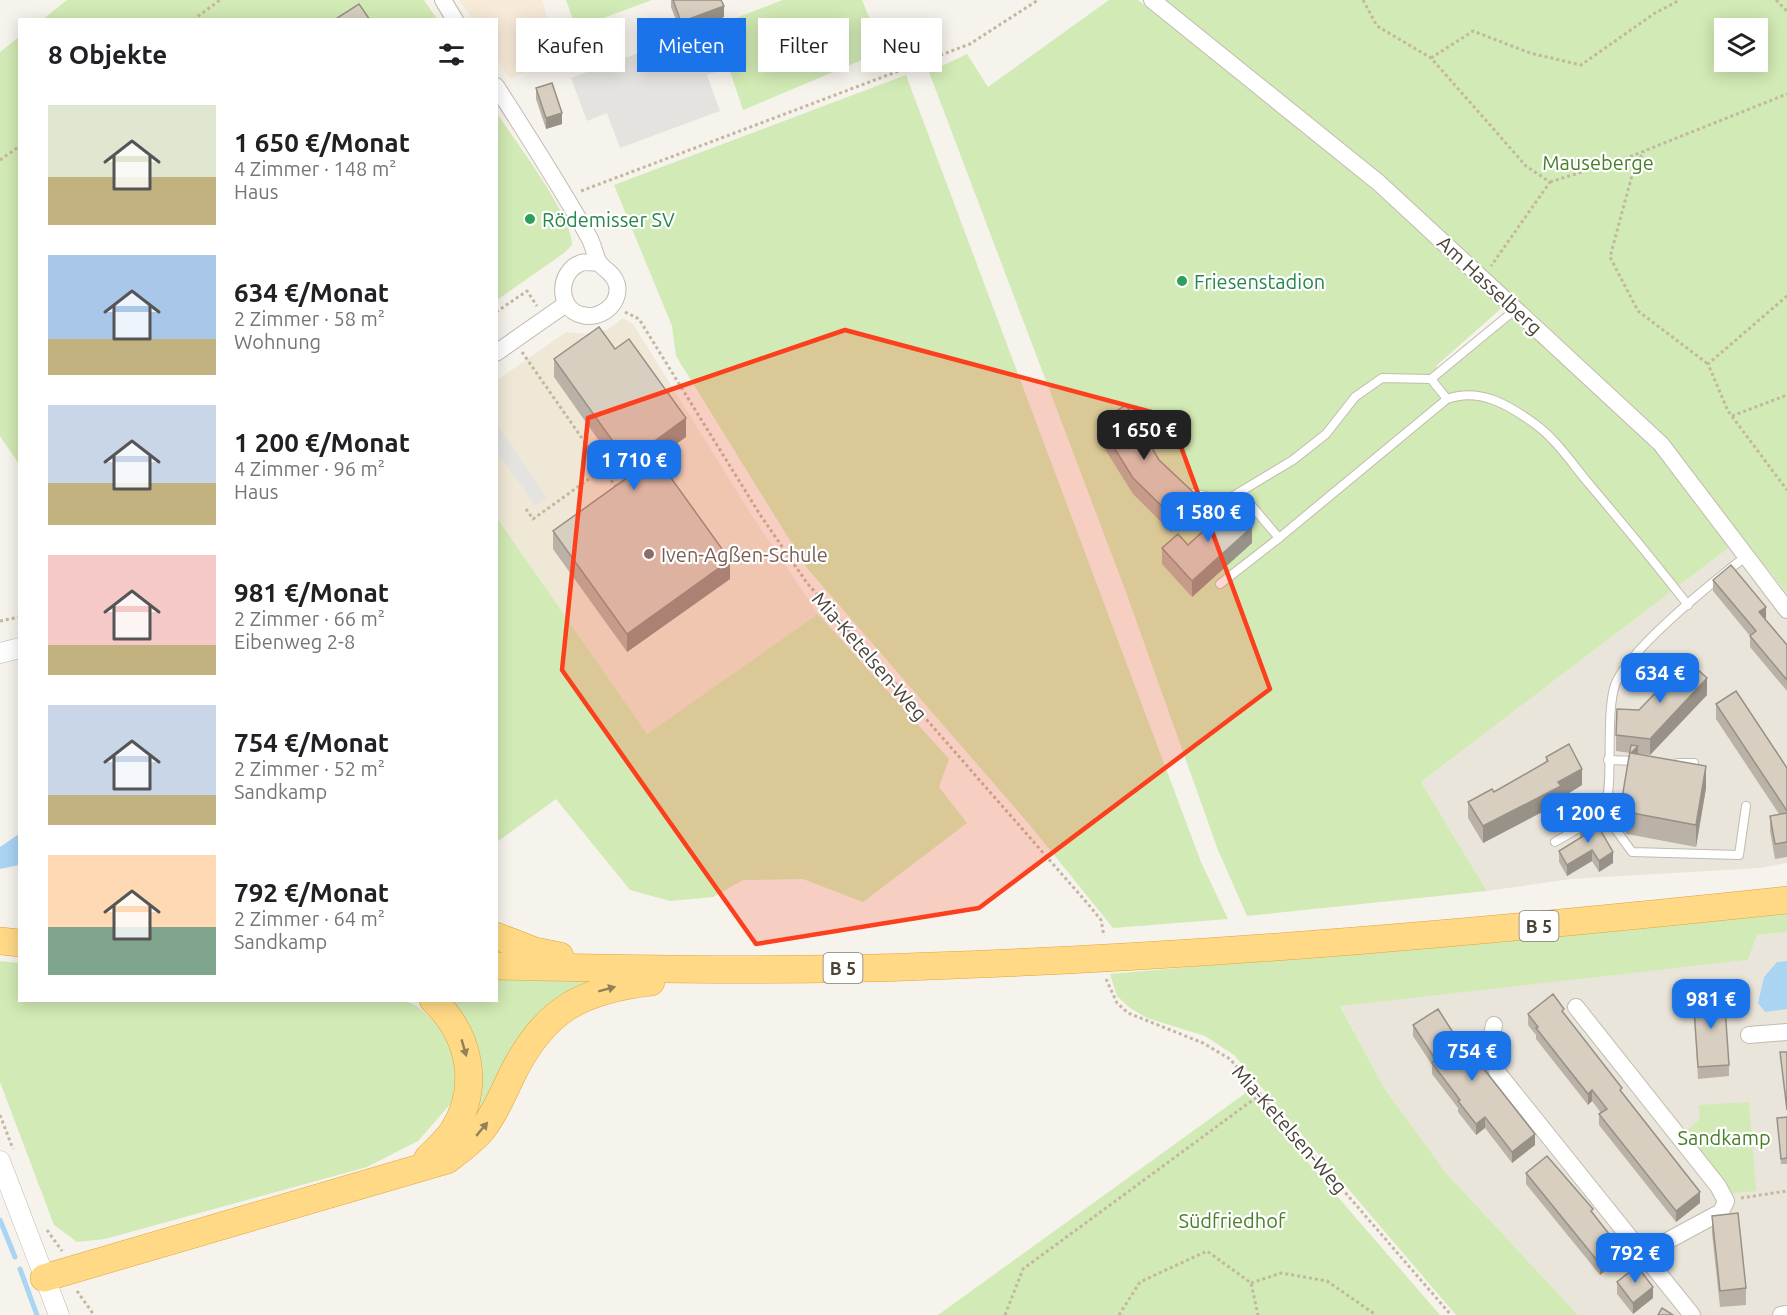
<!DOCTYPE html>
<html lang="de">
<head>
<meta charset="utf-8">
<style>
	body { margin:0; font-family:Ubuntu,sans-serif; background:#f2f2f2; color:#202124; height:100vh; display:flex; flex-direction:column; font-size:22px; white-space:nowrap }
	* { box-sizing:border-box; margin:0 }
	p { font-size:20px; color:#757577 }
	.icon { flex:none; width:33px; height:33px; fill:none; stroke:currentColor; stroke-width:2; stroke-linecap:round; stroke-linejoin:round }
	.map { position:relative; flex:1; overflow:hidden }
	.side { position:absolute; left:18px; top:18px; width:480px; height:984px; display:flex; flex-direction:column; background:#fff; border-radius:0px; box-shadow:0 3px 15px #0003 }
	.side>* { flex:none }
	.top-card { position:absolute; left:516px; top:18px; width:570px; height:54px; display:flex; gap:12px }
	.tools { position:absolute; left:1714px; top:18px; display:grid; gap:12px }
	.tools a { display:grid; place-items:center; width:54px; height:54px; border-radius:0px; background:#fff; box-shadow:0 3px 15px #0003; font-size:30px }
	.price { position:absolute; translate:-50% -51px; padding:0 14px; border-radius:12px; background:#1a73e8; color:#fff; font-size:20px; line-height:39px; filter:drop-shadow(0 2px 3px #0008) }
	.price::after { content:''; position:absolute; left:50%; top:36px; width:18px; height:14px; margin-left:-9px; background:inherit; clip-path:polygon(0 0,100% 0,50% 100%) }
	.price.selected { background:#222; color:#fff }
	ul { padding:0; list-style:none }
	li { display:flex; align-items:center; gap:18px; height:150px; padding:0 30px }
	li span { display:grid; place-items:center; flex:none; width:168px; height:120px; border-radius:0px; color:#555 }
	li>.icon { margin-inline-start:auto }
	span .icon { width:72px; height:72px; fill:#fffc; stroke-width:1 }
	li b { font-size:26px }
	h2 { display:flex; justify-content:space-between; align-items:center; height:72px; padding:0 30px; font-size:26px }
	.chip { padding:0 21px; border-radius:0px; background:#fff; box-shadow:0 3px 15px #0003; font-size:21px; line-height:54px }
	.chip.selected { background:#1a73e8; color:#fff }
	.map>svg:first-child { display:block }
</style>
</head>
<body>
<div class="map">
<svg width="1787" height="1315" viewBox="0 0 1787 1315">
	<rect width="100%" height="100%" fill="#f6f3ec"/>
	<g fill="#eae5da">
		<polygon points="1741,538 1787,593 1787,863 1760,868 1571,879 1487,891 1421,782"/>
		<polygon points="1787,932 1787,1315 1578,1315 1446,1173 1385,1089 1340,1005 1748,960 1757,935"/>
	</g>
	<polygon fill="#f7ead8" points="459,0 542,0 559,58 510,79 497,59 496,20 472,19"/>
	<polygon fill="#efe8d6" points="623,318 633,324 751,514 818,614 647,734 497,518 496,381 566,332 585,334 607,330"/>
	<g fill="#d2eab5" fill-rule="evenodd">
		<polygon points="67,0 424,0 437,19 42,20"/>
		<polygon points="566,0 652,0 576,28"/>
		<polygon points="783,0 862,0 883,51 743,110 715,26"/>
		<polygon points="1109,0 1138,0 1321,144 1504,306 1436,366 1443,375 1516,315 1658,449 1732,545 1421,782 1487,891 1247,916 1218,850 1126,592 929,72 967,54 988,87"/>
		<path d="M1158 0H1787V593L1663 442ZM1725 28H1758V62H1725Z"/>
		<polygon points="19,37 19,464 0,436 0,52"/>
		<polygon points="906,75 1201,862 1228,919 1113,928 1029,824 807,568 676,356 672,326 614,185"/>
		<path d="M496 112C514 139 573 217 572 245L564 253 497 300Z"/>
		<polygon points="497,518 647,734 818,614 949,759 939,787 967,823 863,902 803,879 743,880 713,897 670,901 630,890 556,799 497,842"/>
		<polygon points="1787,914 1787,932 1757,935 1748,960 1340,1006 1385,1089 1446,1173 1578,1315 1456,1315 1234,1055 1205,1036 1147,1018 1130,1008 1117,996 1110,974"/>
		<polygon points="0,961 19,963 20,1000 405,1001 417,1006 438,1025 455,1053 456,1080 453,1101 418,1141 367,1167 105,1239 77,1242 54,1225 0,1082"/>
		<polygon points="497,978 593,980 556,1001 468,1133 471,1109 444,1001 496,1000"/>
		<polygon points="1247,1092 1440,1315 938,1315"/>
		<polygon points="1749,1102 1756,1191 1733,1193 1685,1132 1700,1119 1699,1105"/>
	</g>
	<g fill="#e5e3e0">
		<polygon points="706,28 721,70 707,75 720,111 620,148 607,113 587,121 571,78"/>
		<polygon points="497,424 547,498 535,506 497,451"/>
	</g>
	<g fill="#a9d4f2">
		<polygon points="19,834 19,865 0,869 0,847"/>
		<polygon points="1787,961 1787,1009 1765,1012 1758,1003 1764,977 1777,962"/>
	</g>
	<g fill="none" stroke-linecap="round" stroke-linejoin="round">
		<g stroke="#a9d4f2" stroke-width="5">
			<polyline points="0,1220 15,1257"/>
			<polyline points="20,1269 37,1315"/>
		</g>
		<defs>
			<g id="service">
				<path d="M1516 309 1431 379 1382 378 1355 397 1326 434 1293 460 1225 501 1251 505 1279 538 1447 399C1479 387 1509 405 1535 424 1556 439 1573 465 1590 485 1623 524 1656 564 1688 605"/>
				<polyline points="1431,379 1447,399"/>
				<polyline points="1193,493 1225,501"/>
				<polyline points="1220,584 1279,538"/>
				<polyline points="1608,760 1638,761"/>
				<polyline points="1678,763 1694,763"/>
				<polyline points="1601,809 1632,852 1739,855 1746,806"/>
				<path d="M1555 842C1572 832 1594 821 1605 804 1614 789 1605 714 1615 685 1629 649 1713 582 1745 557"/>
			</g>
			<g id="minor">
				<polyline points="443,0 455,20"/>
				<polyline points="1152,0 1379,183 1661,444 1787,610"/>
				<path d="M496 86C528 136 561 187 590 239 593 246 595 254 598 261 603 270 614 272 617 285 621 305 599 320 582 315 556 309 558 271 581 263 586 261 594 263 599 263"/>
				<polyline points="496,353 566,304"/>
				<polyline points="1576,1007 1718,1186 1726,1201 1721,1212 1643,1254"/>
				<polyline points="1494,1025 1490,1044 1497,1072 1692,1315"/>
				<polyline points="1749,1035 1787,1032"/>
				<polyline points="1781,1315 1787,1314"/>
			</g>
			<g id="tertiary">
				<polyline points="0,653 20,648"/>
				<polyline points="0,1161 59,1315"/>
			</g>
			<g id="trunk">
				<polyline points="496,936 535,951 560,956"/>
				<polyline points="0,941 20,943"/>
				<path d="M496 966C642 969 787 972 932 966 1218 956 1503 930 1787 900"/>
				<path d="M428 1158C436 1150 446 1141 453 1131 481 1086 470 1035 433 1000"/>
				<path d="M44 1278 447 1160C459 1151 473 1141 482 1130 496 1112 503 1093 513 1073 545 1009 582 990 651 982"/>
			</g>
		</defs>
		<use href="#service" stroke="#c2bbae" stroke-width="10"/>
		<use href="#minor" stroke="#c2bbae" stroke-width="18"/>
		<use href="#tertiary" stroke="#c2bbae" stroke-width="21"/>
		<use href="#trunk" stroke="#e0a43c" stroke-width="28"/>
		<g stroke="#c4b79f" stroke-width="3" stroke-dasharray="3 3" stroke-linecap="butt">
			<polyline points="1363,0 1377,26 1431,58 1526,166 1550,182 1491,266"/>
			<polyline points="1776,0 1787,11"/>
			<polyline points="193,20 220,0"/>
			<polyline points="1431,58 1473,31 1530,53 1581,65 1655,13 1680,0"/>
			<polyline points="1624,159 1629,159 1634,168 1610,257 1638,311 1708,364"/>
			<polyline points="0,160 20,146"/>
			<polyline points="1634,168 1644,151"/>
			<polyline points="1550,182 1624,159 1787,94"/>
			<polyline points="581,191 970,44 1038,0"/>
			<polyline points="1787,296 1708,364 1728,411 1787,490"/>
			<polyline points="496,312 527,291 537,306"/>
			<polyline points="625,312 639,319 759,513 807,583 1088,904 1101,920 1104,936"/>
			<polyline points="522,352 618,490"/>
			<polyline points="1732,416 1787,395"/>
			<polyline points="526,509 533,519 603,469"/>
			<polyline points="0,621 20,617"/>
			<polyline points="1106,979 1117,1003 1128,1013 1203,1043 1230,1059 1451,1315"/>
			<polyline points="0,1115 13,1149"/>
			<polyline points="1741,1198 1787,1191"/>
			<polyline points="47,1230 62,1251"/>
			<polyline points="1251,1283 1281,1273 1327,1281 1376,1315"/>
			<polyline points="77,1291 94,1315"/>
			<polyline points="1005,1315 1023,1269 1261,1094"/>
			<polyline points="1119,1315 1140,1282 1207,1251 1251,1283 1258,1315"/>
		</g>
		<use href="#service" stroke="#fff" stroke-width="8"/>
		<use href="#minor" stroke="#fff" stroke-width="16"/>
		<use href="#tertiary" stroke="#fff" stroke-width="20"/>
		<use href="#trunk" stroke="#ffd985" stroke-width="27"/>
	</g>
	<g fill="#bab2a6">
		<polygon points="671,0 721,0 724,17 681,33 671,7"/>
		<polygon points="536,88 562,124 546,129 536,99"/>
		<polygon points="615,349 686,437 656,458 730,579 627,652 553,549 553,531 626,479 554,377 554,359"/>
		<polygon points="1098,422 1159,460 1193,509 1171,532 1133,494 1098,438"/>
		<polygon points="1252,543 1192,597 1162,564 1162,548 1188,545"/>
		<polygon points="1713,580 1766,618 1764,619 1787,645 1787,691 1750,647 1750,636 1713,591"/>
		<polygon points="1707,695 1650,755 1638,754 1706,788 1696,847 1627,834 1621,826 1621,804 1630,753 1616,751 1616,735 1639,710"/>
		<polygon points="1716,704 1787,768 1787,857 1775,859 1770,831 1770,816 1779,814 1716,719"/>
		<polygon points="1546,757 1582,785 1561,798 1561,802 1483,843 1468,818 1468,802 1494,792 1546,762"/>
		<polygon points="1580,827 1613,863 1599,872 1592,861 1567,876 1559,862 1559,851 1580,838"/>
		<polygon points="1693,995 1729,1065 1729,1076 1698,1079"/>
		<polygon points="1528,1014 1564,1014 1622,1092 1700,1203 1676,1222 1599,1125 1599,1114 1601,1113 1592,1101 1588,1105 1536,1039 1536,1035 1528,1025"/>
		<polygon points="1413,1025 1459,1042 1535,1145 1512,1163 1485,1128 1476,1135 1458,1112 1458,1108 1432,1074 1432,1065 1413,1036"/>
		<polygon points="1787,1117 1787,1164 1781,1164 1777,1118"/>
		<polygon points="1526,1173 1593,1213 1620,1259 1600,1275 1526,1184"/>
		<polygon points="1712,1216 1746,1288 1746,1305 1720,1307 1712,1233"/>
		<polygon points="1617,1282 1653,1298 1633,1314 1617,1294"/>
	</g>
	<g fill="#979187">
		<polygon points="724,6 724,17 681,33 681,22"/>
		<polygon points="562,113 562,124 546,129 546,118"/>
		<polygon points="686,418 686,437 648,464 648,446"/>
		<polygon points="1193,492 1193,509 1171,532 1171,515"/>
		<polygon points="1252,527 1252,543 1192,597 1192,581"/>
		<polygon points="730,560 730,579 627,652 627,634"/>
		<polygon points="1766,607 1766,618 1759,623 1759,612"/>
		<polygon points="1707,678 1707,695 1650,755 1650,739"/>
		<polygon points="1638,746 1638,767 1631,753"/>
		<polygon points="1706,766 1706,788 1696,847 1696,825"/>
		<polygon points="1582,769 1582,785 1561,798 1561,802 1483,843 1483,826"/>
		<polygon points="1592,850 1592,861 1567,876 1567,865"/>
		<polygon points="1613,852 1613,863 1599,872 1599,861"/>
		<polygon points="1592,1090 1592,1101 1588,1105 1588,1094"/>
		<polygon points="1485,1117 1485,1128 1476,1135 1476,1124"/>
		<polygon points="1535,1134 1535,1145 1512,1163 1512,1152"/>
		<polygon points="1700,1192 1700,1203 1676,1222 1676,1211"/>
		<polygon points="1620,1248 1620,1259 1600,1275 1600,1264"/>
		<polygon points="1653,1287 1653,1298 1633,1314 1633,1303"/>
	</g>
	<g fill="#d8cfc1" stroke="#979187" stroke-width="1.5">
		<polygon points="673,0 721,0 724,6 681,22"/>
		<polygon points="359,4 370,20 334,20"/>
		<polygon points="552,83 562,113 546,118 536,88"/>
		<polygon points="599,327 615,349 629,339 686,418 648,446 730,560 627,634 553,531 635,472 554,359"/>
		<polygon points="1126,405 1159,460 1193,492 1171,515 1133,478 1098,422"/>
		<polygon points="1232,505 1252,527 1192,581 1162,548 1178,534 1188,545"/>
		<polygon points="1731,565 1766,607 1759,612 1787,645 1787,680 1750,636 1756,631 1713,580"/>
		<polygon points="1687,660 1707,678 1650,739 1616,735 1617,709 1639,710"/>
		<polygon points="1736,691 1787,768 1787,811 1716,704"/>
		<polygon points="1569,744 1582,769 1558,782 1561,786 1483,826 1468,802 1492,789 1494,792 1548,761 1546,757"/>
		<polygon points="1631,745 1638,746 1631,753 1706,766 1696,825 1627,812 1621,804"/>
		<polygon points="1787,813 1787,842 1775,844 1770,816"/>
		<polygon points="1594,819 1613,852 1599,861 1592,850 1567,865 1559,851 1585,835 1580,827"/>
		<polygon points="1724,993 1729,1065 1698,1067 1693,995"/>
		<polygon points="1553,994 1564,1009 1562,1011 1622,1088 1620,1090 1700,1192 1676,1211 1599,1114 1607,1109 1592,1090 1588,1094 1536,1028 1538,1027 1528,1014"/>
		<polygon points="1438,1009 1459,1042 1461,1040 1535,1134 1512,1152 1485,1117 1476,1124 1458,1101 1460,1100 1432,1063 1436,1060 1413,1025"/>
		<polygon points="1780,1052 1787,1052 1787,1110"/>
		<polygon points="1787,1117 1787,1158 1781,1159 1777,1118"/>
		<polygon points="1547,1156 1593,1209 1591,1211 1620,1248 1600,1264 1526,1173"/>
		<polygon points="1738,1213 1746,1288 1720,1291 1712,1216"/>
		<polygon points="1637,1266 1653,1287 1633,1303 1617,1282"/>
		<polygon points="1662,1308 1673,1315 1658,1315"/>
	</g>
	<defs><path id="oneway-solid" d="M-6-.8H1V-3.2L6.5 0L1 3.2V.8H-6Z" transform="scale(1.5)"/></defs>
	<g fill="#938057">
		<use href="#oneway-solid" transform="translate(607 989) rotate(-15)"/>
		<use href="#oneway-solid" transform="translate(464 1048) rotate(74)"/>
		<use href="#oneway-solid" transform="translate(482 1129) rotate(-50)"/>
	</g>
	<path fill="#fc3f1d" fill-opacity="0.2" stroke="#fc3f1d" stroke-width="4.5" stroke-linejoin="round" d="M845 330 1170 417 1270 689 979 908 756 944 562 670 588 418Z"/>
	<g fill="#2e9e5b" stroke="#fff" stroke-width="2">
		<circle cx="530" cy="219" r="6"/>
		<circle cx="1182" cy="281" r="6"/>
	</g>
	<circle fill="#8d6e63" stroke="#fff" stroke-width="2" cx="649" cy="554" r="6"/>
	<g text-anchor="middle" dominant-baseline="central" stroke-width="4.5" stroke-linejoin="round" paint-order="stroke">
		<g fill="#fff" stroke="#817c74" stroke-width="1.5">
			<rect x="1519.5" y="911" width="39" height="30" rx="4.5"/>
			<rect x="823.5" y="953" width="39" height="30" rx="4.5"/>
		</g>
		<g font-size="18" font-weight="bold" fill="#4b4439">
			<text x="1539" y="926">B 5</text>
			<text x="843" y="968">B 5</text>
		</g>
		<g font-size="20" fill="#4a7f2a" stroke="#fff">
			<text x="1598" y="162">Mauseberge</text>
			<text x="1724" y="1137">Sandkamp</text>
			<text x="1232" y="1220">Südfriedhof</text>
		</g>
		<g font-size="20" fill="#27864d" stroke="#fff" text-anchor="start">
			<text x="542" y="219">Rödemisser SV</text>
			<text x="1194" y="281">Friesenstadion</text>
		</g>
		<g font-size="20" fill="#4b4439" stroke="#fff">
			<text transform="translate(1490 285) rotate(43)">Am Hasselberg</text>
			<text transform="translate(870 656) rotate(49)">Mia-Ketelsen-Weg</text>
			<text transform="translate(1290 1129) rotate(49)">Mia-Ketelsen-Weg</text>
		</g>
		<g font-size="20" fill="#785e54" stroke="#fff" text-anchor="start">
			<text x="661" y="554">Iven-Agßen-Schule</text>
		</g>
	</g>
</svg>
<div class="tools">
<a><svg class="icon" aria-label="layers" viewBox="0 0 24 24"><path d="M12 4l9 5-9 5-9-5zM3 14l9 5 9-5"/></svg></a>
</div>
<b class="price selected" style="left:1144px;top:461px">1 650 €</b>
<b class="price" style="left:634px;top:491px">1 710 €</b>
<b class="price" style="left:1208px;top:543px">1 580 €</b>
<b class="price" style="left:1660px;top:704px">634 €</b>
<b class="price" style="left:1588px;top:844px">1 200 €</b>
<b class="price" style="left:1711px;top:1030px">981 €</b>
<b class="price" style="left:1472px;top:1082px">754 €</b>
<b class="price" style="left:1635px;top:1284px">792 €</b>
<div class="top-card">
<a class="chip">Kaufen</a>
<a class="chip selected">Mieten</a>
<a class="chip">Filter</a>
<a class="chip">Neu</a>
</div>
<section class="side">
<h2>8 Objekte<svg class="icon" aria-label="filters" viewBox="0 0 24 24"><path d="M4 7h16M4 17h16"/><circle cx="9" cy="7" r="2"/><circle cx="15" cy="17" r="2"/></svg></h2>
<ul>
<li><span style="background:linear-gradient(#dfe7d0 60%,#c2b280 0)"><svg class="icon" aria-label="home" viewBox="0 0 24 24"><path d="M3 11l9-7 9 7M6 9v11h12V9"/></svg></span><div><b>1 650 €/Monat</b><p>4 Zimmer · 148 m²</p><p>Haus</p></div></li>
<li><span style="background:linear-gradient(#a9c7e8 70%,#c2b280 0)"><svg class="icon" aria-label="home" viewBox="0 0 24 24"><path d="M3 11l9-7 9 7M6 9v11h12V9"/></svg></span><div><b>634 €/Monat</b><p>2 Zimmer · 58 m²</p><p>Wohnung</p></div></li>
<li><span style="background:linear-gradient(#c9d6e8 65%,#c2b280 0)"><svg class="icon" aria-label="home" viewBox="0 0 24 24"><path d="M3 11l9-7 9 7M6 9v11h12V9"/></svg></span><div><b>1 200 €/Monat</b><p>4 Zimmer · 96 m²</p><p>Haus</p></div></li>
<li><span style="background:linear-gradient(#f6c9c9 75%,#c2b280 0)"><svg class="icon" aria-label="home" viewBox="0 0 24 24"><path d="M3 11l9-7 9 7M6 9v11h12V9"/></svg></span><div><b>981 €/Monat</b><p>2 Zimmer · 66 m²</p><p>Eibenweg 2-8</p></div></li>
<li><span style="background:linear-gradient(#c9d6e8 75%,#c2b280 0)"><svg class="icon" aria-label="home" viewBox="0 0 24 24"><path d="M3 11l9-7 9 7M6 9v11h12V9"/></svg></span><div><b>754 €/Monat</b><p>2 Zimmer · 52 m²</p><p>Sandkamp</p></div></li>
<li><span style="background:linear-gradient(#ffd9b3 60%,#7fa58c 0)"><svg class="icon" aria-label="home" viewBox="0 0 24 24"><path d="M3 11l9-7 9 7M6 9v11h12V9"/></svg></span><div><b>792 €/Monat</b><p>2 Zimmer · 64 m²</p><p>Sandkamp</p></div></li>
</ul>
</section>
</div>
</body>
</html>
